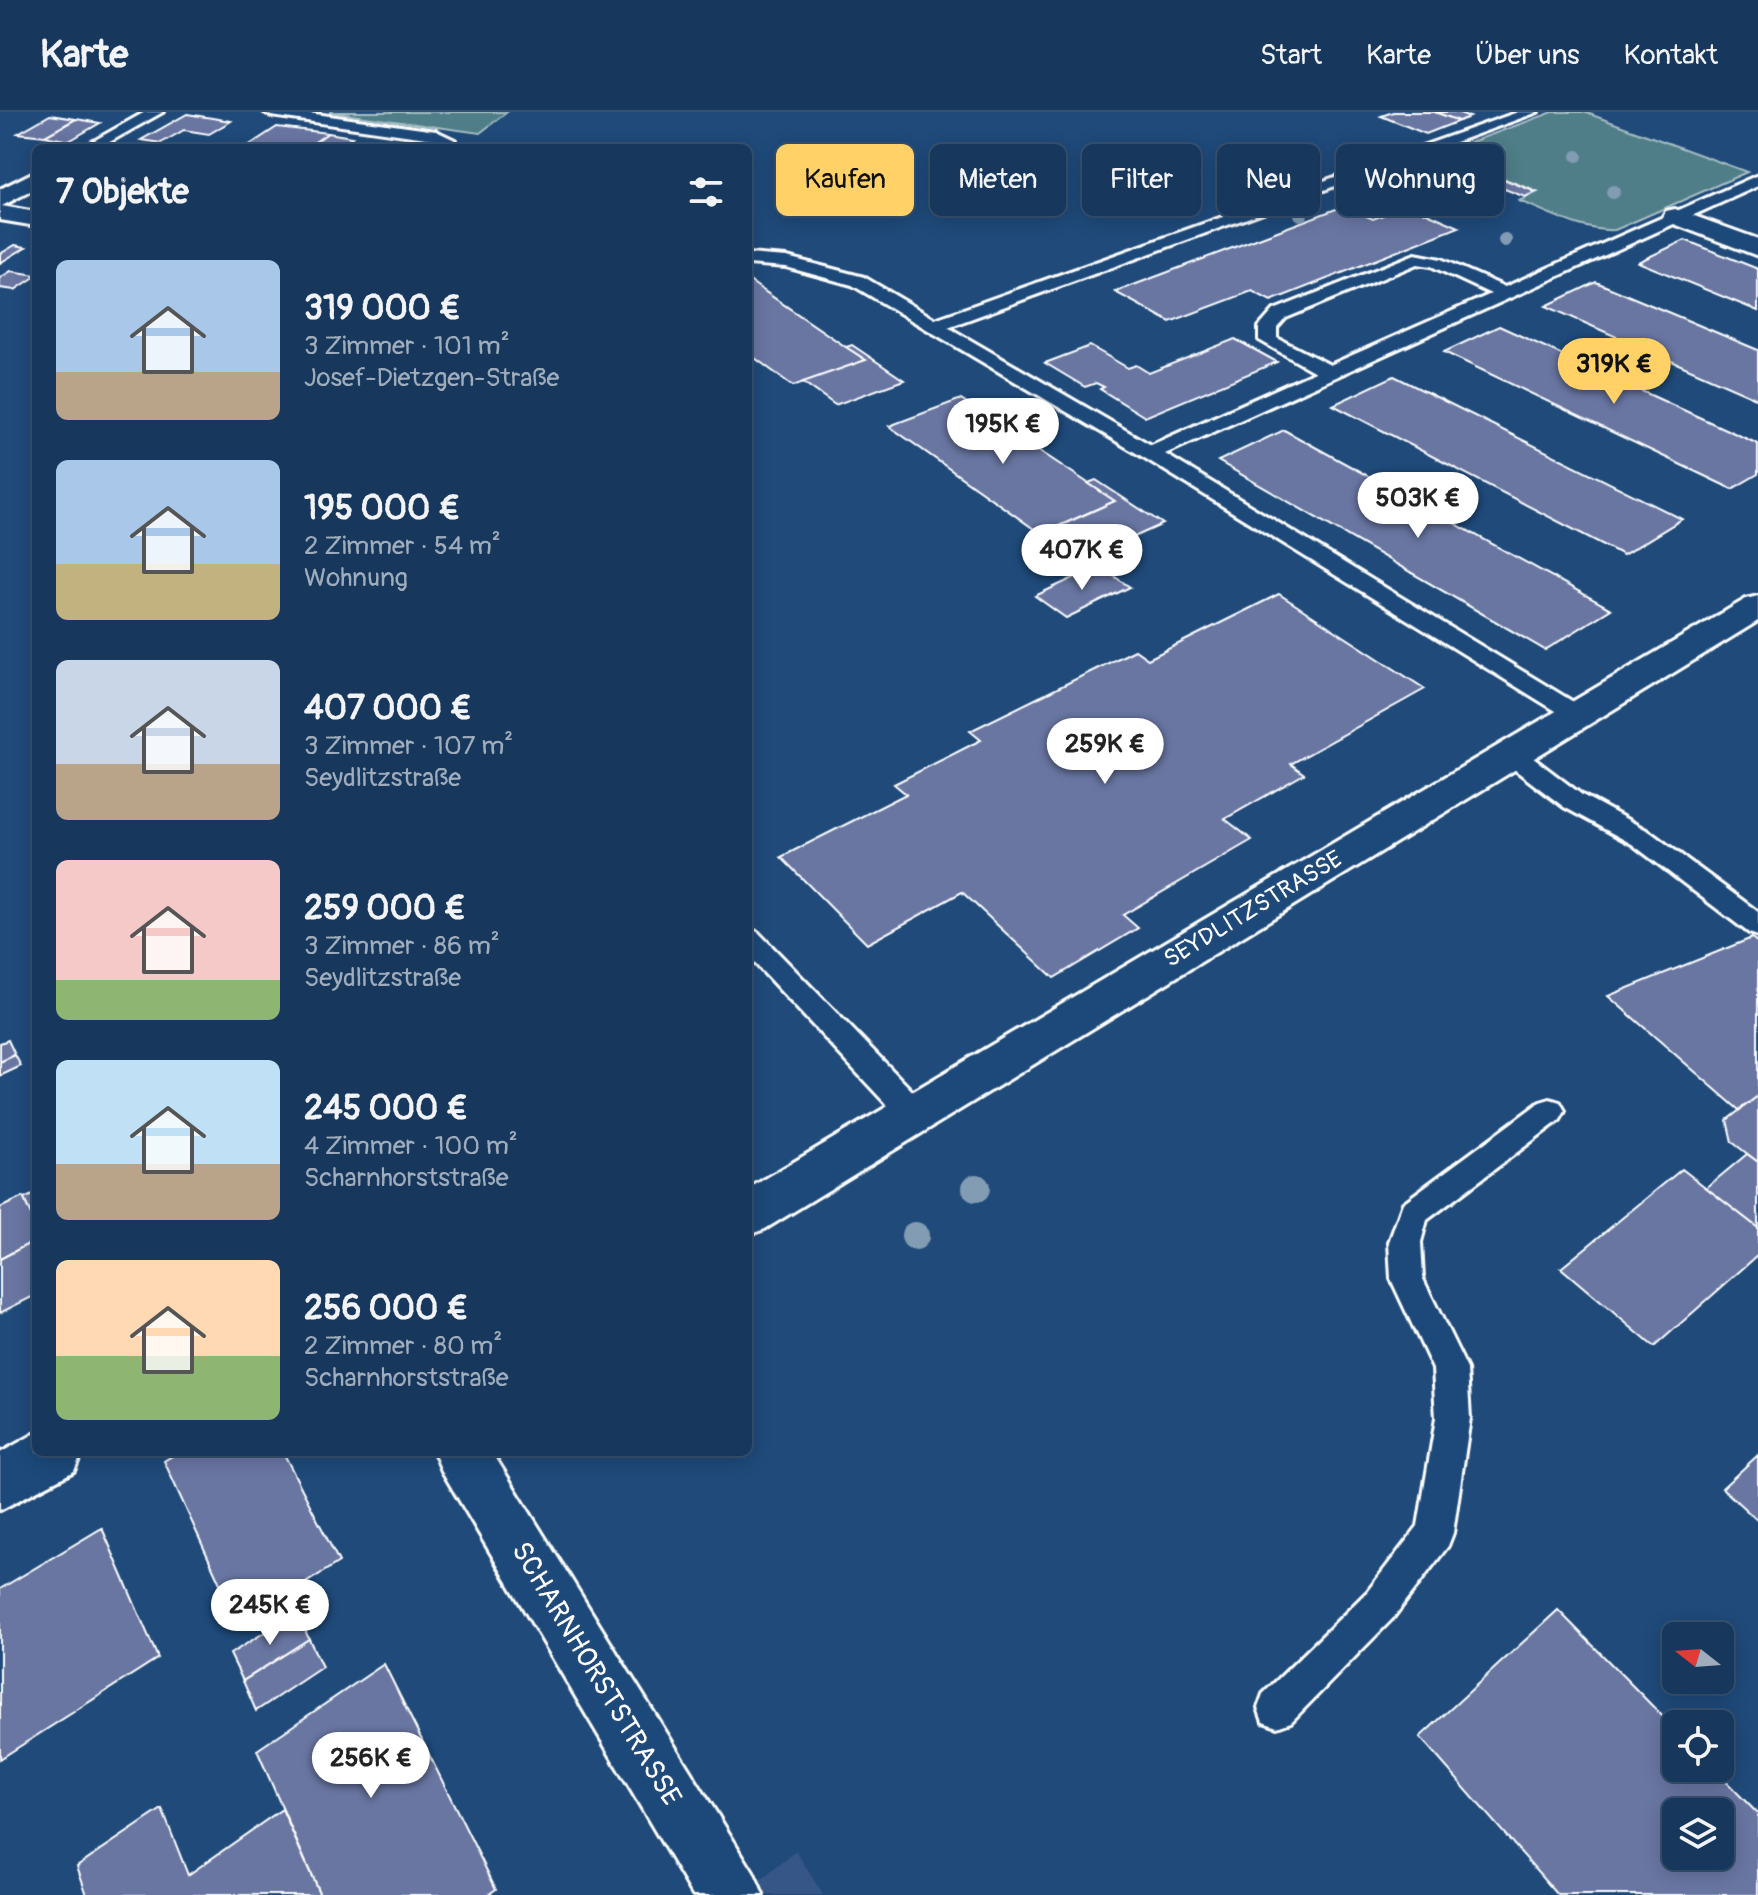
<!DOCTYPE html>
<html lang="de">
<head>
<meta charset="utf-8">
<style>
	body { margin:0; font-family:Pangolin,sans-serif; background:#203f62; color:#f1f3f6; height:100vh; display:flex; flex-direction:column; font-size:30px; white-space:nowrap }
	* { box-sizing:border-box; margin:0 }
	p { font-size:26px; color:#9eacbb }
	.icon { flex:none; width:44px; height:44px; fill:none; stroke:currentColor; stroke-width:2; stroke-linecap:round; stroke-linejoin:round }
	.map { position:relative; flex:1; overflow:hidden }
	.details { position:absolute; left:32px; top:32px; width:720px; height:1312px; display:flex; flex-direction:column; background:#17385c; border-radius:12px; box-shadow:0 4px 20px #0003,0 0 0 2px #365272 }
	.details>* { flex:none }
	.top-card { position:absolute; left:776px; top:32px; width:760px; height:72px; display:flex; gap:16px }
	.needle { width:52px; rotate:287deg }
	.buttons { position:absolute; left:1662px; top:1510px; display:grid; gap:16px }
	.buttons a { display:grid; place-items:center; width:72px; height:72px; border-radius:12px; background:#17385c; box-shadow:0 4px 20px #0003,0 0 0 2px #365272; font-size:40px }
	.price { position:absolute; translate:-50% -68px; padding:0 18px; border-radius:28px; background:#fff; color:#222; font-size:26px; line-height:52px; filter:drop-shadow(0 2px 4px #0008) }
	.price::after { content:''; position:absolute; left:50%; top:48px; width:24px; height:18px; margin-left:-12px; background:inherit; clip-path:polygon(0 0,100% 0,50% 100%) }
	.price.on { background:#ffd166; color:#111 }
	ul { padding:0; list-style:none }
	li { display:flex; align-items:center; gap:24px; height:200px; padding:0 24px }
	li span { display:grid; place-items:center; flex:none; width:224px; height:160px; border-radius:12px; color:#555 }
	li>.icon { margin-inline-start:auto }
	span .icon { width:96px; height:96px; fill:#fffc; stroke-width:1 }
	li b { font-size:34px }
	h2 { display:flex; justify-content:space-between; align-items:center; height:96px; padding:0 24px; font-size:34px }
	.chip { padding:0 28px; border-radius:12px; background:#17385c; box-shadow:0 4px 20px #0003,0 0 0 2px #365272; font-size:28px; line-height:72px }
	.chip.on { background:#ffd166; color:#111 }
	header { display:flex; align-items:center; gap:48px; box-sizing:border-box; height:112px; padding:0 40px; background:#17385c; border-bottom:2px solid #365272 }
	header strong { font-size:38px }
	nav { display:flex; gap:44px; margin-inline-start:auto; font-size:28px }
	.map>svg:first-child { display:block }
</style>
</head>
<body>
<header>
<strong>Karte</strong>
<nav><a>Start</a><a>Karte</a><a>Über uns</a><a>Kontakt</a></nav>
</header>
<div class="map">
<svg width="1758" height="1783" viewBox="0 0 1758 1783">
	<rect width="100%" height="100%" fill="#1f4a7a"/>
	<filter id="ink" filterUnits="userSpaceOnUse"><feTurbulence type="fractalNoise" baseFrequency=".0125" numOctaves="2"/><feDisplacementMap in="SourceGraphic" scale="16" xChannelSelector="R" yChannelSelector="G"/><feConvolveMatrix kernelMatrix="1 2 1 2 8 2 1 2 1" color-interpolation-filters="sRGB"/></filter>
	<g filter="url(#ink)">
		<polygon fill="#355786" points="796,1739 823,1783 743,1783"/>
		<g fill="#4f7e88" stroke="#a7bec4" stroke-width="2">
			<polygon points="329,0 507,0 480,21"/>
			<path d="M1553 0H1584L1747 60 1615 118C1582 120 1549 100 1519 89L1538 80 1501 65 1481 73 1435 50 1436 46 1444 40Z"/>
		</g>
		<g fill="#6976a2" stroke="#fff" stroke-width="2" fill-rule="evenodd">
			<polygon points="1393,0 1435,0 1459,9 1426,22 1381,4"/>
			<polygon points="1435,0 1457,0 1470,5 1459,9"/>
			<polygon points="187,2 231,9 209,22 184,18 161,31 141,28"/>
			<polygon points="50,3 76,7 45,24 18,21"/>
			<polygon points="76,7 100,11 69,29 45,24"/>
			<polygon points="277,15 328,21 308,36 245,36"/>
			<polygon points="328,21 352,25 337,36 312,32"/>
			<polygon points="373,29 409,34 364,36"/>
			<polygon points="1501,66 1536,80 1525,85 1489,71"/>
			<polygon points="1146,75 1179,90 1154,100 1120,85"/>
			<polygon points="1409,93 1459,115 1271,189 1252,179 1170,210 1115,180 1344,94 1373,107"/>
			<polygon points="1685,128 1758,157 1758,199 1638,150"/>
			<polygon points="15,133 26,135 0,151 0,142"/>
			<polygon points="11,159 36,163 36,164 15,178 0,176 0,166"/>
			<polygon points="748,168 846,235 866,248 793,274 748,241"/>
			<polygon points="1596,170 1758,238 1758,287 1546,194"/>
			<polygon points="1499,214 1758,332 1758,362 1732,377 1444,240"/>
			<polygon points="1235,227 1277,250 1145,305 1100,277 1104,275 1096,271 1085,275 1045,251 1090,234 1128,256 1136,253 1149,261"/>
			<polygon points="852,233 904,268 835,293 803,270 866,248 846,235"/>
			<polygon points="1394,264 1682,407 1623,443 1333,293"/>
			<polygon points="961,287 1088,371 1115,389 1041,422 889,314"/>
			<polygon points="1284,318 1611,497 1545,538 1218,349"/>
			<polygon points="1096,368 1163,412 1094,443 1055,416 1115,389 1088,371"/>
			<polygon points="1099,454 1130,475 1066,506 1035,484"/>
			<polygon points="1279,482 1425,577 1291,652 1304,662 1225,707 1252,728 1123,803 1138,816 1054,866 962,780 867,832 781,745 906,682 894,672 981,628 970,619 1135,538 1148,547"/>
			<polygon points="1752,826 1758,831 1758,984 1739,998 1608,884"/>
			<polygon points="8,928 15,943 0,950 0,931"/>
			<polygon points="15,943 21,954 0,964 0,950"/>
			<polygon points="1758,984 1758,1050 1732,1030 1727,1008"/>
			<polygon points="1747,1042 1758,1050 1758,1116 1706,1076"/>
			<polygon points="1682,1057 1758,1116 1758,1143 1654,1235 1561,1156"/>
			<polygon points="36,1081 36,1110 35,1111 24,1087"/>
			<polygon points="23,1085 36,1115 36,1128 0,1147 0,1096"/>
			<polygon points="36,1128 36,1183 0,1201 0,1147"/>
			<polygon points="179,1340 283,1340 339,1450 239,1513 164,1349"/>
			<polygon points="1758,1343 1758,1409 1722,1376"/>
			<polygon points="102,1416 158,1546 0,1647 0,1477"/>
			<path d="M1558 1498 1676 1618V1656H1713L1758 1702V1783H1558L1420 1625ZM1676 1700H1720V1744H1676Z"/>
			<polygon points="297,1500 309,1527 243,1569 230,1542"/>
			<polygon points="309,1527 322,1555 256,1599 243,1569"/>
			<polygon points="384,1552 496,1777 488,1783 320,1783 257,1638"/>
			<polygon points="162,1697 188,1763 282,1697 320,1783 87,1783 77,1754"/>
		</g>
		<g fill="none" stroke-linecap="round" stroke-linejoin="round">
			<defs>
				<g id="lane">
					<polygon points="145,0 163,0 99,36 81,36"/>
					<polygon points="264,0 301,0 436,19 455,28 448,32 433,27 271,4"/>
					<path d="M1518 0H1538L948 215 1151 333 1315 260 1259 228V215L1274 198 1415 142 1441 147 1505 175 1758 63V74L1165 342 1585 597 1589 602 1585 607H1569L1143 345 852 173 786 155 748 152V142L787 145 864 165 935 207ZM1417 152 1431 154 1491 182 1330 253 1277 226V216L1286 206Z"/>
					<polygon points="1511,634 1520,636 1582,683 1650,720 1758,800 1758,824 1749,821 1632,732 1564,695 1502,648 1499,642 1502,636"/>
					<polygon points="748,817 758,820 925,992 929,1001 925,1010 914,1013 903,1010 748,844"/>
					<polygon points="1550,987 1560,990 1565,999 1560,1008 1427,1108 1421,1130 1423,1167 1467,1257 1470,1306 1453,1421 1448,1434 1393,1506 1291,1610 1277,1615 1263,1610 1258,1596 1263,1582 1367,1480 1418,1414 1436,1306 1433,1257 1391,1167 1389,1130 1403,1091 1540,990"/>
				</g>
				<g id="street">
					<polygon points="36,59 36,76 2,94 36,100 36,114 0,108 0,77"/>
					<polygon points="1675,97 1758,127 1758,144 1666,109 1663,104 1666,99"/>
					<polygon points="1758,484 1758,509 765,1117 748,1123 748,1077 1746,487"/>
					<polygon points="36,1321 36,1340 82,1340 74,1359 0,1398 0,1341"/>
					<polygon points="434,1340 492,1340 753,1760 763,1783 693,1783 442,1359"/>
				</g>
			</defs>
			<use href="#lane" stroke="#fff" stroke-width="6"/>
			<use href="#street" stroke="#fff" stroke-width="6"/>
			<use href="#lane" fill="#1f4a7a" fill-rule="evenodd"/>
			<use href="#street" fill="#1f4a7a" fill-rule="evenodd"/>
		</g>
		<g fill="#829cb3">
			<circle cx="1500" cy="40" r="6"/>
			<circle cx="1456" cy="41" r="6"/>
			<circle cx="1577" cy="44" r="6"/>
			<circle cx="1341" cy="77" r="7"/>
			<circle cx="1613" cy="80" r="7"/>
			<circle cx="1365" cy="90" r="7"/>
			<circle cx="1301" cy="102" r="7"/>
			<circle cx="1505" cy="128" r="7"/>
			<circle cx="976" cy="1076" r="14"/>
			<circle cx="915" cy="1124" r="14"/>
		</g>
	</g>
	<g text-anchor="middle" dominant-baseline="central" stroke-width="6" stroke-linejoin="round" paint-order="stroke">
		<g font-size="24" fill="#fff" stroke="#1f4a7a">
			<text transform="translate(1253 797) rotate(-31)">SEYDLITZSTRASSE</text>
		</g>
		<g font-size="28" fill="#fff" stroke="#1f4a7a">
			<text transform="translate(596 1562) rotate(59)">SCHARNHORSTSTRASSE</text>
		</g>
	</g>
</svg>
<div class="buttons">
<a><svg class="needle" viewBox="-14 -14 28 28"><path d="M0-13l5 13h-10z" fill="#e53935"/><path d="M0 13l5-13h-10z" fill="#9eacbb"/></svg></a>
<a><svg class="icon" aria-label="locate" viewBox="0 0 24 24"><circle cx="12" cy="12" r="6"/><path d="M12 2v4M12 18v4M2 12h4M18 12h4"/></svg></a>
<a><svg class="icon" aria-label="layers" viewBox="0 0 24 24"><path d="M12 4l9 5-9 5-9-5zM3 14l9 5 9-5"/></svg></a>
</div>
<b class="price on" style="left:1614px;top:294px">319K €</b>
<b class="price" style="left:1003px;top:354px">195K €</b>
<b class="price" style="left:1418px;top:428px">503K €</b>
<b class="price" style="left:1082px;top:480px">407K €</b>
<b class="price" style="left:1105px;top:674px">259K €</b>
<b class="price" style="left:270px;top:1535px">245K €</b>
<b class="price" style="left:371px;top:1688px">256K €</b>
<div class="top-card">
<a class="chip on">Kaufen</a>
<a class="chip">Mieten</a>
<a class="chip">Filter</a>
<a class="chip">Neu</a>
<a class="chip">Wohnung</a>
</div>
<section class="details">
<h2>7 Objekte<svg class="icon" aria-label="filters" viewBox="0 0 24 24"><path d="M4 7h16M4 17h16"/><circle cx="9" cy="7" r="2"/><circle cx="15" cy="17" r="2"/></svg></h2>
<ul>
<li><span style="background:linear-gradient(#a9c7e8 70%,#b9a48a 0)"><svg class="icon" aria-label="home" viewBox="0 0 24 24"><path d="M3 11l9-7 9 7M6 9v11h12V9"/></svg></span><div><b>319 000 €</b><p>3 Zimmer · 101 m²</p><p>Josef-Dietzgen-Straße</p></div></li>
<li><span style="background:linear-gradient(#a9c7e8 65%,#c2b280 0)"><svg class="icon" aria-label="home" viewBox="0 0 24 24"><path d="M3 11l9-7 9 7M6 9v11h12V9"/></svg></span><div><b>195 000 €</b><p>2 Zimmer · 54 m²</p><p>Wohnung</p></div></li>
<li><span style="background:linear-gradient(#c9d6e8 65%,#b9a48a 0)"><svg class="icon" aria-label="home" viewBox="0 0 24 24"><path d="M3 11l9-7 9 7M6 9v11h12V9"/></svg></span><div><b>407 000 €</b><p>3 Zimmer · 107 m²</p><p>Seydlitzstraße</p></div></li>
<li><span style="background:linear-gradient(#f6c9c9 75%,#8fb573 0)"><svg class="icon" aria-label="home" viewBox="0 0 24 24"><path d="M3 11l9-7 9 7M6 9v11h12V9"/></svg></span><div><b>259 000 €</b><p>3 Zimmer · 86 m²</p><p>Seydlitzstraße</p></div></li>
<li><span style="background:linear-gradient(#bfe0f5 65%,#b9a48a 0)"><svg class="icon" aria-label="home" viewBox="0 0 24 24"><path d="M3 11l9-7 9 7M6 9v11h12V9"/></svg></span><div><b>245 000 €</b><p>4 Zimmer · 100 m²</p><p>Scharnhorststraße</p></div></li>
<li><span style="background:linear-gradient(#ffd9b3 60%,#8fb573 0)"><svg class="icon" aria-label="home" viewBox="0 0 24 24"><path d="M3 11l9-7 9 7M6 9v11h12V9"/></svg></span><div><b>256 000 €</b><p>2 Zimmer · 80 m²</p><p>Scharnhorststraße</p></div></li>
</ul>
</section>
</div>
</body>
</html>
